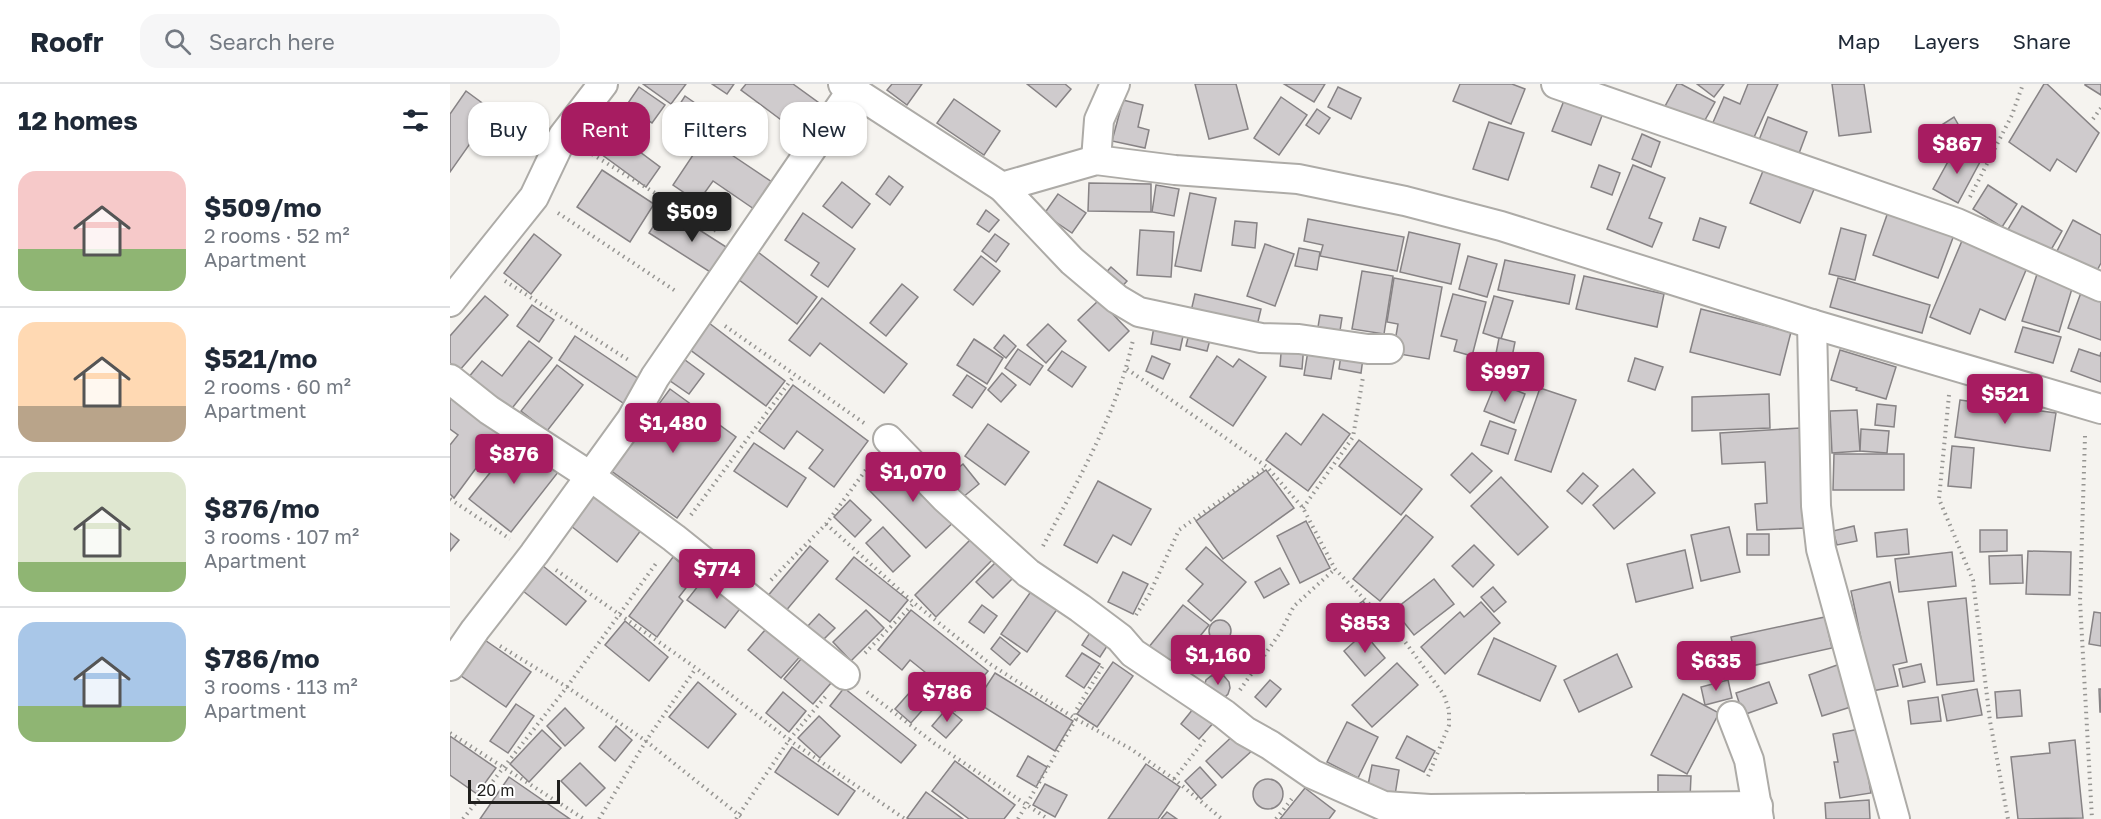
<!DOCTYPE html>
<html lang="en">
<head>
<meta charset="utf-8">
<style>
	body { margin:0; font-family:"Golos Text",sans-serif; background:#f6f6f7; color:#1f2937; height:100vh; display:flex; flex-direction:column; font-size:22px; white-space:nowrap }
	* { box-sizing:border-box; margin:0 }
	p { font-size:20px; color:#747a83 }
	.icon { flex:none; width:33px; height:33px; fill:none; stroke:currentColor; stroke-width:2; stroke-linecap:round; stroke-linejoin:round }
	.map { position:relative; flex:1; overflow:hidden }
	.sheet { display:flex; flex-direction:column; background:#fff; width:450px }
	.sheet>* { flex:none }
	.banner { position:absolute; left:18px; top:18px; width:570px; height:54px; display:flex; gap:12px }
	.scale { position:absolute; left:18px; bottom:15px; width:92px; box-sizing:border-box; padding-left:6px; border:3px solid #201f1d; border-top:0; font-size:16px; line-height:21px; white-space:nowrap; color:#201f1d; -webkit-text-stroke:4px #fff; paint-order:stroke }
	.price { position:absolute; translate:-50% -51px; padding:0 14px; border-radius:6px; background:#a71c61; color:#fff; font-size:20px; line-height:39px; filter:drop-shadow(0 2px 3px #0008) }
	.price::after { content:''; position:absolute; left:50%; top:36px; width:18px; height:14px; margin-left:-9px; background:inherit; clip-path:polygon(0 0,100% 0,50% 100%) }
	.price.selected { background:#222; color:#fff }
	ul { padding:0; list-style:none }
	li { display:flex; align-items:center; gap:18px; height:150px; padding:0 18px }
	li+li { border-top:2px solid #e0e1e3 }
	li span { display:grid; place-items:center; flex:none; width:168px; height:120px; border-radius:18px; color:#555 }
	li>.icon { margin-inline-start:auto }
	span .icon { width:72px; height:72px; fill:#fffc; stroke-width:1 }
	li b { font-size:26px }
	h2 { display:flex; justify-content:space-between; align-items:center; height:72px; padding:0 18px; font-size:26px }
	.tag { padding:0 21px; border-radius:18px; background:#fff; box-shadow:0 2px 4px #0004; font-size:21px; line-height:54px }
	.tag.selected { background:#a71c61; color:#fff }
	header { display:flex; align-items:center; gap:36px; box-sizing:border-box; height:84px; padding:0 30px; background:#fff; border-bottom:2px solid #e0e1e3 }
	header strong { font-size:28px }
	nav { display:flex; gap:33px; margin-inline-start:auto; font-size:21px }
	.search { width:420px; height:54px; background:#f6f6f7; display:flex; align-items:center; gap:15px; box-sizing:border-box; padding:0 21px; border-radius:18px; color:#747a83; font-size:22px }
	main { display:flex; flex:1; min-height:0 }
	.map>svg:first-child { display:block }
</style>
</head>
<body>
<header>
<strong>Roofr</strong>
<div class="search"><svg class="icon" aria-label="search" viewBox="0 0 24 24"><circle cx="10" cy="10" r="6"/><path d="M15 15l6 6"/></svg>Search here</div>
<nav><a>Map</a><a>Layers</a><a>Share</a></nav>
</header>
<main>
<section class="sheet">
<h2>12 homes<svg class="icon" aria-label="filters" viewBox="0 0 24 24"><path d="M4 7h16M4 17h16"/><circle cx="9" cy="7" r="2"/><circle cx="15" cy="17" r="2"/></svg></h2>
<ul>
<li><span style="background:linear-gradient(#f6c9c9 65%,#8fb573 0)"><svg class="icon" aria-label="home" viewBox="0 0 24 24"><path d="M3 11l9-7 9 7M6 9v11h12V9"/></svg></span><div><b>$509/mo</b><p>2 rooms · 52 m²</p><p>Apartment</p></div></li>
<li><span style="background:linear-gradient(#ffd9b3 70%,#b9a48a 0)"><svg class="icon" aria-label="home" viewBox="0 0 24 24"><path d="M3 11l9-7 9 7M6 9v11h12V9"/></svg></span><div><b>$521/mo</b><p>2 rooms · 60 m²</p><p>Apartment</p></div></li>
<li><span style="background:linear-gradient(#dfe7d0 75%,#8fb573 0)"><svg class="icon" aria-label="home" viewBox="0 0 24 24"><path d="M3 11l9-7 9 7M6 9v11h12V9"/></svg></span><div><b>$876/mo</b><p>3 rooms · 107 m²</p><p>Apartment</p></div></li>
<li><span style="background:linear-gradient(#a9c7e8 70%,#8fb573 0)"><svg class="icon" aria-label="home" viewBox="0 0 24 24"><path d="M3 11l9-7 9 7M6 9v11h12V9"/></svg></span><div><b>$786/mo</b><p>3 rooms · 113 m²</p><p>Apartment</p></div></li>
</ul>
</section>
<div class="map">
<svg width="1651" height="735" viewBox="0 0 1651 735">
	<rect width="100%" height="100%" fill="#f5f3ef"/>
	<g fill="#cfcbcd" stroke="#878385" stroke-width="1.5">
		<polygon points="193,0 236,0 221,20"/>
		<polygon points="262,0 284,0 277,10"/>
		<polygon points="296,0 343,0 376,24 354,53 291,6"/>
		<polygon points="442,0 472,0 457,21 437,6"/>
		<polygon points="577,0 615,0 621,5 606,23"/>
		<polygon points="745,0 786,0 798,45 759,55"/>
		<polygon points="834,0 875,0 864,18"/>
		<polygon points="1010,0 1062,0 1075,5 1061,40 1003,17"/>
		<polygon points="1227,0 1231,0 1265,18 1250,45 1213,26"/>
		<polygon points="1247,0 1274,0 1264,13"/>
		<polygon points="1298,0 1328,0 1301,60 1261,43 1274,13 1290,20"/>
		<polygon points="1382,0 1414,0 1421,48 1389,52"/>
		<polygon points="1594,0 1597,0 1649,49 1626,88 1607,75 1600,87 1559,58"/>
		<polygon points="1635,0 1651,0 1651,11 1635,1"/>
		<polygon points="189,3 215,21 202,39 176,22"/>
		<polygon points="888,3 911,14 901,35 878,23"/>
		<polygon points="16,7 43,27 0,88 0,30"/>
		<polygon points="235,12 265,33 255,48 226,26"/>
		<polygon points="831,13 857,31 829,71 804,54"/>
		<polygon points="1115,14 1153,29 1141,61 1102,47"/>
		<polygon points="504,15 550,47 534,71 487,39"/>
		<polygon points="673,16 693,21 688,43 699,46 695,64 662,57"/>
		<polygon points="867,25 880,34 869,50 856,41"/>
		<polygon points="1318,33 1357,48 1348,72 1309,56"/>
		<polygon points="1504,33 1513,49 1500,57 1490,42"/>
		<polygon points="1039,38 1074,49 1058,96 1023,85"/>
		<polygon points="162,47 210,83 196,103 147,67"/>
		<polygon points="1192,50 1210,58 1201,83 1182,75"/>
		<polygon points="255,53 322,98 304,125 263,97 248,118 223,101"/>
		<polygon points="1506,63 1531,76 1508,119 1483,105"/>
		<polygon points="1149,81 1170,89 1162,111 1141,103"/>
		<polygon points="1183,81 1215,94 1199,134 1212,139 1202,163 1157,145"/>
		<polygon points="1315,82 1365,103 1350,139 1300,119"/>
		<polygon points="152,86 204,120 180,158 127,123"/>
		<polygon points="439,92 453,103 440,121 426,110"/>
		<polygon points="392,98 420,120 402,144 373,122"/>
		<polygon points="639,99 701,100 701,128 638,127"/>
		<polygon points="706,101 729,105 724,132 702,128"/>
		<polygon points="1538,101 1567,120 1552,143 1523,125"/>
		<polygon points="740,109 766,114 751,187 725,182"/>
		<polygon points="608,110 636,129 622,149 594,130"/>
		<polygon points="1572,122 1612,147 1598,171 1557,147"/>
		<polygon points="215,124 284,168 268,193 199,149"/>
		<polygon points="536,126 549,136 539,148 527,140"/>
		<polygon points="1438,128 1504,151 1488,194 1423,171"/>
		<polygon points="353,129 405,165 378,203 361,191 369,179 335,156"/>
		<polygon points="1250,134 1276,143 1269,164 1243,156"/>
		<polygon points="858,135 954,153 947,187 870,172 873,161 854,157"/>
		<polygon points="1623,136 1651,151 1651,179 1644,192 1605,171"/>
		<polygon points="785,137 807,139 805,164 782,161"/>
		<polygon points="1391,144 1416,151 1405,196 1379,190"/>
		<polygon points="690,146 724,148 721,193 687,191"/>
		<polygon points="959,148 1010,160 1001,200 950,188"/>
		<polygon points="84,150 111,171 81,210 54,189"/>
		<polygon points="545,150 559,160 546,178 532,167"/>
		<polygon points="1514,152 1579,179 1555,236 1530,225 1520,250 1480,233"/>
		<polygon points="815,160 844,170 825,222 797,212"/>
		<polygon points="849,164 870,168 867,186 845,182"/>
		<polygon points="304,165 367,213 347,240 284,192"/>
		<polygon points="531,172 550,187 523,221 504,206"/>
		<polygon points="1018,172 1047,180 1037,213 1009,205"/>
		<polygon points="1055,176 1125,191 1119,220 1048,206"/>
		<polygon points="661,183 677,197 667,208 651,194"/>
		<polygon points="912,187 943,192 934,250 902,245"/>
		<polygon points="1588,187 1624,198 1609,248 1572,237"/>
		<polygon points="1134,192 1214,210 1207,243 1126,225"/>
		<polygon points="944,194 992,203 979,275 943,269 948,240 937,238"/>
		<polygon points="1388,194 1480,221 1472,249 1380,223"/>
		<polygon points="452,200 468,213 436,252 420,239"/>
		<polygon points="1632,206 1651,213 1651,256 1618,244"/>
		<polygon points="745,210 811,225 805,250 739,236"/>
		<polygon points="1003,210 1036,218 1022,272 1004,267 1007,256 991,252"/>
		<polygon points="35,212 58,231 9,287 0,279 0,252"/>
		<polygon points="1044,212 1063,217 1051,255 1033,249"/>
		<polygon points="372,214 457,280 434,309 370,259 360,272 339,256"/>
		<polygon points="649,216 679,247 659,267 628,236"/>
		<polygon points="82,221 104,236 89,258 67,242"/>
		<polygon points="1251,225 1341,248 1330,291 1240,268"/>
		<polygon points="870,231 892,234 888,259 866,255"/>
		<polygon points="705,237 735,243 730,266 701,260"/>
		<polygon points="259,239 335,297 316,322 239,265"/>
		<polygon points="598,240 616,257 596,279 577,261"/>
		<polygon points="741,242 762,248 757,267 736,262"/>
		<polygon points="1573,243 1611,253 1603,279 1565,268"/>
		<polygon points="554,251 566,262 556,274 544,264"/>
		<polygon points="125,252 192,297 176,321 109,276"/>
		<polygon points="1049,254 1065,258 1059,288 1043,285"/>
		<polygon points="524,255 553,274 537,300 507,281"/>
		<polygon points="79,257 102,274 55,333 13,300 32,277 52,292"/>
		<polygon points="832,257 854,260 852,285 830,282"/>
		<polygon points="859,261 886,266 881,295 854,291"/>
		<polygon points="892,264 914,267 911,289 889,285"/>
		<polygon points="568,265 593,282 580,301 555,284"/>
		<polygon points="1629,265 1650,272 1651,268 1651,298 1621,287"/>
		<polygon points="1390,266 1446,283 1436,315 1406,306 1407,304 1381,296"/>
		<polygon points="612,267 636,283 622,303 598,286"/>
		<polygon points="702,272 720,280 713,295 696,287"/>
		<polygon points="767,272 783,283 789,275 816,293 783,342 740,313"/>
		<polygon points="231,273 254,290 239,310 216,294"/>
		<polygon points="1185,274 1213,283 1205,306 1178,297"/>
		<polygon points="107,281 133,301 97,347 71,327"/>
		<polygon points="552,289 566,301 551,318 538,306"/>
		<polygon points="517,291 536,304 522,324 503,311"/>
		<polygon points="1046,298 1075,310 1064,339 1034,327"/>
		<polygon points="343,301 418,357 384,403 359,384 373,366 347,347 334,365 309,347"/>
		<polygon points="1090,304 1126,316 1101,388 1065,376"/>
		<polygon points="0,305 55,345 4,414 0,410 0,361 8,351 0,345"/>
		<polygon points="220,305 286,353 227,434 160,386"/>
		<polygon points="1319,310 1320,344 1242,347 1242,313"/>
		<polygon points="1510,316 1606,329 1600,367 1505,353"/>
		<polygon points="1427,320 1446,322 1444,343 1425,341"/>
		<polygon points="1407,326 1410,367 1382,369 1380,327"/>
		<polygon points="873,330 900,350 858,407 816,376 836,349 851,361"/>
		<polygon points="1040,337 1066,346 1058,370 1031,361"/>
		<polygon points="538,340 579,368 555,401 515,372"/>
		<polygon points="1350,344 1355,444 1307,446 1305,420 1317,419 1315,378 1272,380 1270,349"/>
		<polygon points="1411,345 1439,347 1437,369 1410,367"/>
		<polygon points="67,355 109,387 61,448 19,415"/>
		<polygon points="909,356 972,405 951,431 889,382"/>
		<polygon points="304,359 356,394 337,423 284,387"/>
		<polygon points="1502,362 1524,364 1521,404 1498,402"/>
		<polygon points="1022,369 1042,387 1020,409 1001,391"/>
		<polygon points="1384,370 1454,370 1454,406 1383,406"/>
		<polygon points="451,374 508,434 476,464 418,405"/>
		<polygon points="513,380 529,400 507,418 491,398"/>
		<polygon points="1183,385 1205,409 1164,445 1143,421"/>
		<polygon points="816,386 844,424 773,475 746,437"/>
		<polygon points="1133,389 1148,402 1132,420 1117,407"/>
		<polygon points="1051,393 1098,443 1068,471 1021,422"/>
		<polygon points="648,397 701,425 681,461 663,451 647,479 614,461"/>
		<polygon points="138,403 192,445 167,478 112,435"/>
		<polygon points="400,416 421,436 405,453 384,433"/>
		<polygon points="956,431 983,453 930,517 903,495"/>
		<polygon points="856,437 880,484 850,499 827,452"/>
		<polygon points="1404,442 1407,457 1387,461 1383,447"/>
		<polygon points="433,443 460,472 443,488 416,459"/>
		<polygon points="1279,443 1290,488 1251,497 1241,451"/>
		<polygon points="1457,445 1459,470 1427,473 1425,449"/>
		<polygon points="1530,446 1557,446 1557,467 1530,468"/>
		<polygon points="0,449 9,456 0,467"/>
		<rect x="1297" y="450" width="22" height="21"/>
		<polygon points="525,451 546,472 486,533 465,511"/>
		<polygon points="1024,461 1044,481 1023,503 1002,482"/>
		<polygon points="360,462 378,477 334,529 316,514"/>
		<polygon points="756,463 796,498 761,537 738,517 753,500 736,485"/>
		<polygon points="1235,466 1243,504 1186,518 1177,480"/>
		<polygon points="1578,467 1621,468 1620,511 1576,510"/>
		<polygon points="1502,468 1506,502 1449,508 1445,475"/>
		<polygon points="1572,471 1573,499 1540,500 1539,472"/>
		<polygon points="223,473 246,491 229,513 233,517 207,553 179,532"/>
		<polygon points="404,473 458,516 440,538 386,495"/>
		<polygon points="549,475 566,491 543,514 526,498"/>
		<polygon points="93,482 136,517 116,541 73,507"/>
		<polygon points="830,484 839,500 814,514 805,498"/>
		<polygon points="259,488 296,517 275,544 237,516"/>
		<polygon points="673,488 698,500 683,530 658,518"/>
		<polygon points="984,495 1004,520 964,551 944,526"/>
		<polygon points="1440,498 1457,578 1443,581 1448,602 1422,607 1401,507"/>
		<polygon points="1043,503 1056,518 1044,528 1031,513"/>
		<polygon points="582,506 608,524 577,568 551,550"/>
		<polygon points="1516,514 1524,597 1487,601 1478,518"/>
		<polygon points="913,517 926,537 903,552 890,533"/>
		<polygon points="1031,518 1050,539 995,590 971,563 1010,528 1014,533"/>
		<polygon points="532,521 547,532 534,549 519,538"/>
		<polygon points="733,521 759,541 720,589 694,569"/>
		<polygon points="416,526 434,544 401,577 383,558"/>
		<polygon points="461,526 538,587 505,627 478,606 486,597 460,576 452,586 428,566"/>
		<polygon points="1644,528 1651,529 1651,562 1639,560"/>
		<polygon points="369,530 385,544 372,557 357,543"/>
		<polygon points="1375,533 1382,564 1288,585 1281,553"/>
		<circle cx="770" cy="547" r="11"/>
		<polygon points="175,537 218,573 199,597 155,561"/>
		<polygon points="321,539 354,568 331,594 298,566"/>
		<polygon points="643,544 661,556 650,573 632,561"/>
		<polygon points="914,549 935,574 915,592 894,567"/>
		<polygon points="29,552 81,588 56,623 4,587"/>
		<polygon points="752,552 769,565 751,588 733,574"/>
		<polygon points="550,553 570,569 560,581 541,565"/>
		<polygon points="1044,554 1106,582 1090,617 1028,590"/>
		<polygon points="357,568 387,592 363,620 334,595"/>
		<polygon points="632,569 650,580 634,604 616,592"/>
		<polygon points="1167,570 1182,603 1129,628 1114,596"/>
		<polygon points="663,578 683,592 647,643 627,630"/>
		<polygon points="947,579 968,601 922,643 902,621"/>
		<polygon points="1390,580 1404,622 1372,632 1359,591"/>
		<polygon points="1471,580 1475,598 1453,603 1449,585"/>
		<polygon points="545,589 623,637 605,667 526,618"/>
		<polygon points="768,591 774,592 779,598 780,604 778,610 773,615 754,603 756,596 761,592"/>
		<polygon points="820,596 831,605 816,623 805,613"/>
		<polygon points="1278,596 1282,614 1255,621 1251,603"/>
		<polygon points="248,598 286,630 258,664 219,633"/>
		<polygon points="1319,598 1327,619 1293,631 1286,609"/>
		<polygon points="394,604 466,661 451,679 380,622"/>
		<polygon points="1527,605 1532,631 1497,637 1492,611"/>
		<polygon points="1649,605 1651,605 1651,628 1650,628"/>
		<polygon points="1570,606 1572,632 1547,634 1545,608"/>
		<polygon points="333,608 356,627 339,648 316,629"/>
		<polygon points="460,608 476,622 461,639 445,625"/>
		<polygon points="1233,610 1269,629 1237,690 1201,671"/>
		<polygon points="1488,613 1491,637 1461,640 1458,617"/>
		<polygon points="66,620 84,632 58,669 40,657"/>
		<polygon points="747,620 766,636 749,655 731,640"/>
		<polygon points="115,624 134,644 115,662 97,642"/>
		<polygon points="497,624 512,636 496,654 482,642"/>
		<polygon points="369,632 390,652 370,674 348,654"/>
		<polygon points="897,638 928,653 908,694 877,678"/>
		<polygon points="166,642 182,656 165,677 149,663"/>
		<polygon points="1410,645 1421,709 1390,714 1384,678 1388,678 1383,650"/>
		<polygon points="92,646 111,664 79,698 60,680"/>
		<polygon points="789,646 805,664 772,694 756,677"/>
		<polygon points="0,652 46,684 27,710 0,691"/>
		<polygon points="957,652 985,667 974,688 946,674"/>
		<polygon points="1625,656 1633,734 1568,735 1561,673 1600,669 1599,659"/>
		<polygon points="342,663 405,707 388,731 325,688"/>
		<polygon points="578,672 597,683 586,703 567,692"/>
		<polygon points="505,677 565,721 554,735 519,735 482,707"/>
		<polygon points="130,679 155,704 136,722 111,697"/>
		<polygon points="696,680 730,703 708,735 658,735"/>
		<polygon points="922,681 949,686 945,711 917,706"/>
		<polygon points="750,683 766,701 751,715 735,697"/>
		<polygon points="1208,691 1241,692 1240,714 1208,713"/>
		<polygon points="59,693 120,735 30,735"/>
		<circle cx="818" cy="710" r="15"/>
		<polygon points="595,700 617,711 605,733 583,721"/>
		<polygon points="855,704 885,727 879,735 830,735"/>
		<polygon points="476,708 513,735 459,735 457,734"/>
		<polygon points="1419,716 1420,735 1376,735 1375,719"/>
		<polygon points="717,728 727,735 711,735"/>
	</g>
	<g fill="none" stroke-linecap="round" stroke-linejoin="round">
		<defs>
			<g id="street">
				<polyline points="393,0 552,103 646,76 725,86 848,95 955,117 1051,142 1362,240 1651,325"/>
				<polyline points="1106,0 1507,139 1651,203"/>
				<polyline points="646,76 649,36 665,0"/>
				<polyline points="552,103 622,177 667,215 689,228 811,254 849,255 918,265 939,265"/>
				<polyline points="0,218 84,113 113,52 153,0"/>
				<polyline points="1362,240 1366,422 1371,465 1445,735"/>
				<polyline points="0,295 39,326 140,392 224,454 395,591"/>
				<polyline points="438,355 495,414 578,489 630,524 670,554 683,569 774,630 795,647 820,661 862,690 934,722 980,725 1308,722"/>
				<polyline points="0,582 25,546 84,470 181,336 205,293 402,6"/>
				<polyline points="1282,632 1299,676 1309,735"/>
			</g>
		</defs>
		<use href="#street" stroke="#adaba7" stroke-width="32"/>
		<g stroke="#969592" stroke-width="4" stroke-dasharray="1.5 4.5" stroke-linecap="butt">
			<polyline points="1643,35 1651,24"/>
			<polyline points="137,67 268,148"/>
			<polyline points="1520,113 1562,31 1573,0"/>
			<polyline points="108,129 227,208"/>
			<polyline points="55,197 180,277"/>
			<polyline points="275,242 414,339"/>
			<polyline points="677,285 817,383 853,424 885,485 953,555 994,611 999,626 999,641 977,695"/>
			<polyline points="1499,311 1489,415 1523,496 1540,637 1558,735"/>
			<polyline points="1635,352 1630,517 1642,735"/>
			<polyline points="0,415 60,455"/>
			<polyline points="853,424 903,353 913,293"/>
			<polyline points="241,431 344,292"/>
			<polyline points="376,440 464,519 540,580 626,635 681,665 724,695 772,735"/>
			<path d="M593 462C628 396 667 330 683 256"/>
			<polyline points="106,486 246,584 339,656 455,735"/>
			<polyline points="321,496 376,440 421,379"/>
			<polyline points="686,531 699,511 729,446 817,383"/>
			<polyline points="50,562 117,603 196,657 294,735"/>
			<polyline points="415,569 464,519"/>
			<polyline points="790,606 830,549 844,522 885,485"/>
			<polyline points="417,608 484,659 598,735"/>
			<polyline points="0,649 134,735"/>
			<polyline points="724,695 756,654"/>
			<polyline points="13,735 117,603 207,478"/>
			<polyline points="149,735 196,657 246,584"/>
			<polyline points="286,735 339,656 376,612"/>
			<polyline points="568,735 626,635 625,628 654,580"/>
			<polyline points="826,735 844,712"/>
		</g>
		<use href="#street" stroke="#fff" stroke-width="28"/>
	</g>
</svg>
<div class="scale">20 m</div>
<b class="price" style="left:1507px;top:91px">$867</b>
<b class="price selected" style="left:242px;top:159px">$509</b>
<b class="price" style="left:1055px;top:319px">$997</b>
<b class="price" style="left:1555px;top:341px">$521</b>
<b class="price" style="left:223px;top:370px">$1,480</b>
<b class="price" style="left:64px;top:401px">$876</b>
<b class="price" style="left:463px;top:419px">$1,070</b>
<b class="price" style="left:267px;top:516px">$774</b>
<b class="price" style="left:915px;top:570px">$853</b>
<b class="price" style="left:768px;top:602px">$1,160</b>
<b class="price" style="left:1266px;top:608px">$635</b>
<b class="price" style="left:497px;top:639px">$786</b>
<div class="banner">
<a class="tag">Buy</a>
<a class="tag selected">Rent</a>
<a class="tag">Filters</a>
<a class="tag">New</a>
</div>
</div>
</main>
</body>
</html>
